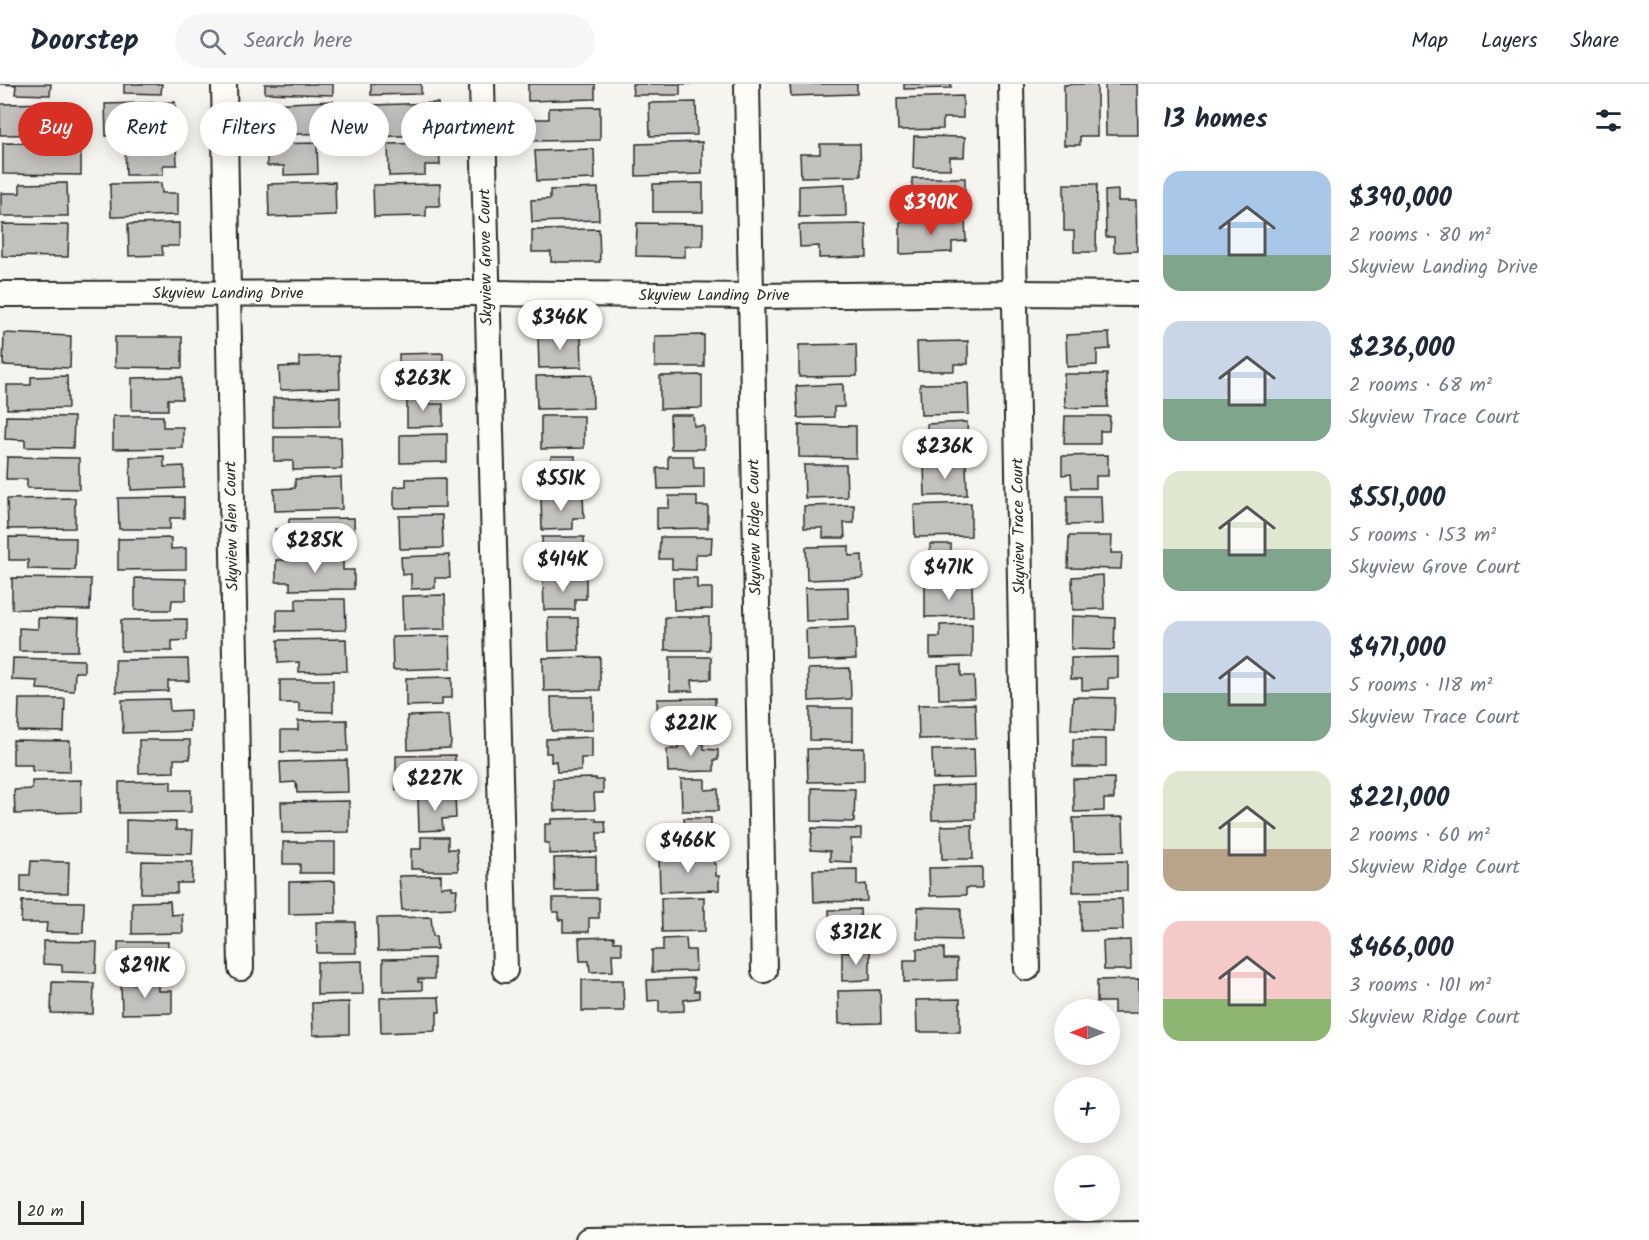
<!DOCTYPE html>
<html lang="en">
<head>
<meta charset="utf-8">
<style>
	body { margin:0; font-family:Kalam,sans-serif; background:#f6f6f7; color:#1f2937; height:100vh; display:flex; flex-direction:column; font-size:22px; white-space:nowrap }
	* { box-sizing:border-box; margin:0 }
	p { font-size:20px; color:#747a83 }
	.icon { flex:none; width:33px; height:33px; fill:none; stroke:currentColor; stroke-width:2; stroke-linecap:round; stroke-linejoin:round }
	.map { position:relative; flex:1; overflow:hidden }
	.side { display:flex; flex-direction:column; background:#fff; width:510px }
	.side>* { flex:none }
	.hud { position:absolute; left:18px; top:18px; width:570px; height:54px; display:flex; gap:12px }
	.needle { width:39px; rotate:270deg }
	.tools { position:absolute; left:1054px; top:915px; display:grid; gap:12px }
	.tools a { display:grid; place-items:center; width:66px; height:66px; border-radius:50%; background:#fff; box-shadow:0 3px 15px #0003; font-size:30px }
	.scale { position:absolute; left:18px; bottom:15px; width:66px; box-sizing:border-box; padding-left:6px; border:3px solid #2b2b2b; border-top:0; font-size:16px; line-height:21px; white-space:nowrap; color:#2b2b2b; -webkit-text-stroke:4px #fdfcf7; paint-order:stroke }
	.price { position:absolute; translate:-50% -51px; padding:0 14px; border-radius:21px; background:#fff; color:#222; font-size:20px; line-height:39px; filter:drop-shadow(0 2px 3px #0008) }
	.price::after { content:''; position:absolute; left:50%; top:36px; width:18px; height:14px; margin-left:-9px; background:inherit; clip-path:polygon(0 0,100% 0,50% 100%) }
	.price.active { background:#d93025; color:#fff }
	ul { padding:0; list-style:none }
	li { display:flex; align-items:center; gap:18px; height:150px; padding:0 24px }
	li span { display:grid; place-items:center; flex:none; width:168px; height:120px; border-radius:18px; color:#555 }
	li>.icon { margin-inline-start:auto }
	span .icon { width:72px; height:72px; fill:#fffc; stroke-width:1 }
	li b { font-size:26px }
	h2 { display:flex; justify-content:space-between; align-items:center; height:72px; padding:0 24px; font-size:26px }
	.pill { padding:0 21px; border-radius:27px; background:#fff; box-shadow:0 3px 15px #0003; font-size:21px; line-height:54px }
	.pill.active { background:#d93025; color:#fff }
	header { display:flex; align-items:center; gap:36px; box-sizing:border-box; height:84px; padding:0 30px; background:#fff; border-bottom:2px solid #e0e1e3 }
	header strong { font-size:28px }
	nav { display:flex; gap:33px; margin-inline-start:auto; font-size:21px }
	.search { width:420px; height:54px; background:#f6f6f7; display:flex; align-items:center; gap:15px; box-sizing:border-box; padding:0 21px; border-radius:33px; color:#747a83; font-size:22px }
	main { display:flex; flex:1; min-height:0 }
	.map>svg:first-child { display:block }
</style>
</head>
<body>
<header>
<strong>Doorstep</strong>
<div class="search"><svg class="icon" aria-label="search" viewBox="0 0 24 24"><circle cx="10" cy="10" r="6"/><path d="M15 15l6 6"/></svg>Search here</div>
<nav><a>Map</a><a>Layers</a><a>Share</a></nav>
</header>
<main>
<div class="map">
<svg width="1139" height="1156" viewBox="0 0 1139 1156">
	<rect width="100%" height="100%" fill="#f5f4ef"/>
	<filter id="ink" filterUnits="userSpaceOnUse"><feTurbulence type="fractalNoise" baseFrequency=".0167" numOctaves="2"/><feDisplacementMap in="SourceGraphic" scale="12" xChannelSelector="R" yChannelSelector="G"/><feConvolveMatrix kernelMatrix="1 2 1 2 8 2 1 2 1" color-interpolation-filters="sRGB"/></filter>
	<g filter="url(#ink)">
		<g fill="#c2c1be" stroke="#2b2b2b" stroke-width="1.5">
			<polygon points="0,0 51,0 50,11 15,10 16,1"/>
			<polygon points="124,0 162,0 161,10 124,9"/>
			<polygon points="265,0 333,0 333,11 265,9"/>
			<polygon points="371,0 421,0 421,10 371,11"/>
			<polygon points="528,0 595,0 595,15 528,17"/>
			<polygon points="632,0 691,0 680,0 680,11 633,11"/>
			<polygon points="790,0 857,0 857,10 791,12"/>
			<polygon points="904,0 951,0 951,4 904,5"/>
			<polygon points="1075,0 1097,0 1097,52 1080,52 1080,61 1064,61 1064,1"/>
			<polygon points="1105,0 1137,0 1138,51 1106,51"/>
			<polygon points="963,12 963,34 943,34 943,45 898,46 897,14"/>
			<polygon points="333,17 334,49 267,51 266,20"/>
			<polygon points="175,18 176,40 156,41 156,51 106,52 105,20"/>
			<polygon points="696,18 697,51 650,52 649,19"/>
			<polygon points="66,19 66,50 0,51 0,20"/>
			<polygon points="438,19 439,40 424,41 424,51 372,53 372,21"/>
			<polygon points="600,23 600,56 530,57 529,35 549,35 549,24"/>
			<polygon points="914,52 965,53 964,73 950,73 950,85 913,84"/>
			<polygon points="176,58 177,81 163,81 163,91 126,91 125,59"/>
			<polygon points="702,58 702,90 636,92 636,60"/>
			<polygon points="3,59 81,60 81,91 3,90"/>
			<polygon points="317,59 318,90 284,91 284,82 267,82 267,60"/>
			<polygon points="439,59 440,81 425,81 425,91 389,92 388,60"/>
			<polygon points="820,60 860,60 861,92 801,93 800,70 820,70"/>
			<polygon points="594,65 595,95 537,97 535,67"/>
			<polygon points="912,94 965,94 965,116 947,115 947,124 912,124"/>
			<polygon points="335,98 336,131 269,133 268,100"/>
			<polygon points="67,99 68,132 1,132 1,109 20,109 20,100"/>
			<polygon points="161,99 162,109 178,109 178,131 111,133 110,100"/>
			<polygon points="703,99 703,128 653,128 653,100"/>
			<polygon points="440,100 440,122 426,122 426,132 374,133 373,101"/>
			<polygon points="845,100 846,132 799,133 799,102"/>
			<polygon points="1064,100 1097,100 1096,168 1074,168 1074,147 1064,147"/>
			<polygon points="598,104 599,136 532,138 531,116 550,115 550,106"/>
			<polygon points="1118,106 1118,117 1136,117 1137,167 1114,168 1114,153 1106,153 1105,107"/>
			<polygon points="965,136 966,157 952,158 952,168 900,170 900,138"/>
			<polygon points="179,139 179,162 162,162 163,171 129,172 128,140"/>
			<polygon points="637,139 703,140 703,162 685,162 685,173 636,172"/>
			<polygon points="2,140 69,141 68,173 2,172"/>
			<polygon points="866,140 867,173 819,174 819,162 800,163 799,141"/>
			<polygon points="599,145 600,178 551,178 551,168 532,168 532,146"/>
			<polygon points="4,249 71,252 70,284 3,281"/>
			<polygon points="1109,249 1110,265 1097,266 1097,281 1067,283 1066,251"/>
			<polygon points="581,250 582,283 539,284 538,251"/>
			<polygon points="704,251 704,283 655,283 655,252"/>
			<polygon points="115,253 182,253 182,284 115,283"/>
			<polygon points="968,257 968,280 954,280 954,287 918,287 917,258"/>
			<polygon points="856,260 857,292 799,293 799,261"/>
			<polygon points="443,269 443,291 430,292 430,301 400,302 399,270"/>
			<polygon points="339,272 340,304 280,306 279,283 299,282 299,273"/>
			<polygon points="1064,290 1107,290 1108,323 1065,324"/>
			<polygon points="592,291 593,324 537,325 536,292"/>
			<polygon points="702,291 702,324 660,325 660,292"/>
			<polygon points="67,292 68,324 7,325 7,301 31,301 31,293"/>
			<polygon points="182,293 182,315 168,315 168,326 132,326 132,294"/>
			<polygon points="968,299 969,330 921,331 920,300"/>
			<polygon points="843,300 844,323 834,323 834,333 798,334 796,302"/>
			<polygon points="407,310 430,310 430,320 443,320 443,342 407,343"/>
			<polygon points="340,313 340,342 273,343 273,314"/>
			<polygon points="670,331 693,331 694,342 704,342 704,365 671,365"/>
			<polygon points="6,332 74,333 73,364 25,363 25,356 5,355"/>
			<polygon points="113,332 163,332 163,343 183,343 183,364 113,365"/>
			<polygon points="541,332 584,332 584,364 541,365"/>
			<polygon points="1065,332 1110,332 1109,347 1100,347 1100,360 1064,360"/>
			<polygon points="967,338 968,360 950,361 950,371 928,372 927,340"/>
			<polygon points="799,341 856,342 856,374 799,373"/>
			<polygon points="447,350 447,378 400,379 400,351"/>
			<polygon points="274,353 341,353 342,385 293,386 293,377 274,377"/>
			<polygon points="1108,371 1108,392 1096,392 1096,404 1072,404 1071,390 1062,391 1062,372"/>
			<polygon points="164,372 164,383 184,382 184,404 131,406 130,373"/>
			<polygon points="551,372 575,372 575,405 541,405 541,384 551,383"/>
			<polygon points="668,372 693,372 694,383 704,383 704,404 658,405 657,384 668,384"/>
			<polygon points="7,373 79,374 79,405 27,404 27,395 6,395"/>
			<polygon points="966,379 967,411 925,412 924,380"/>
			<polygon points="804,381 846,381 847,413 805,414"/>
			<polygon points="341,393 342,425 275,427 274,405 295,404 295,395"/>
			<polygon points="445,394 445,423 394,424 394,403 406,402 406,395"/>
			<polygon points="583,412 584,434 573,434 573,445 542,446 541,413"/>
			<polygon points="669,412 697,412 697,422 708,422 708,444 657,445 657,424 669,424"/>
			<polygon points="1067,412 1101,412 1102,440 1067,441"/>
			<polygon points="184,413 184,434 170,434 170,445 119,445 118,414"/>
			<polygon points="75,414 75,444 8,445 7,415"/>
			<polygon points="971,419 971,452 915,453 914,421"/>
			<polygon points="854,421 854,439 844,439 845,454 823,454 823,444 804,444 804,422"/>
			<polygon points="442,431 443,464 400,465 399,432"/>
			<polygon points="354,434 355,465 276,467 275,445 289,445 289,435"/>
			<polygon points="1069,452 1112,452 1111,469 1122,469 1121,485 1068,484"/>
			<polygon points="9,453 76,454 75,486 28,485 28,476 9,476"/>
			<polygon points="542,453 584,453 585,486 543,486"/>
			<polygon points="660,453 712,453 711,470 696,470 696,486 672,485 672,475 659,475"/>
			<polygon points="171,454 171,465 186,464 186,485 118,486 118,455"/>
			<polygon points="930,460 951,460 951,470 972,470 972,493 930,493"/>
			<polygon points="849,462 849,472 862,471 863,494 807,496 806,463"/>
			<polygon points="449,471 450,494 435,494 435,504 411,505 411,490 402,491 401,473"/>
			<polygon points="343,474 343,486 354,486 354,505 290,506 290,498 276,498 276,476"/>
			<polygon points="1103,491 1104,525 1073,526 1072,493"/>
			<polygon points="12,494 91,495 90,526 12,525"/>
			<polygon points="135,494 186,495 186,516 172,516 171,526 135,526"/>
			<polygon points="543,494 586,494 586,515 575,515 575,526 544,526"/>
			<polygon points="673,494 697,494 697,504 712,504 712,525 674,526"/>
			<polygon points="972,500 973,532 925,533 925,501"/>
			<polygon points="848,503 849,535 806,537 805,504"/>
			<polygon points="445,511 446,545 403,546 402,512"/>
			<polygon points="296,515 345,515 346,546 277,547 277,526 296,526"/>
			<polygon points="1072,532 1115,534 1114,566 1071,565"/>
			<rect x="665" y="533" width="44" height="33"/>
			<polygon points="38,534 79,535 78,567 19,567 19,544 38,545"/>
			<polygon points="548,534 578,534 579,566 549,567"/>
			<polygon points="187,535 187,556 172,557 172,567 121,567 121,536"/>
			<polygon points="972,540 972,573 930,574 930,553 940,553 940,541"/>
			<polygon points="855,543 856,575 807,577 806,545"/>
			<polygon points="450,552 451,584 393,586 392,553"/>
			<polygon points="346,555 347,587 299,588 299,578 278,579 278,556"/>
			<polygon points="600,573 600,606 544,607 543,574"/>
			<polygon points="670,573 711,573 711,595 692,596 693,607 670,607"/>
			<polygon points="1118,573 1118,594 1108,594 1108,605 1082,606 1082,595 1071,595 1071,574"/>
			<polygon points="13,574 84,576 84,588 75,588 74,607 37,605 38,597 12,596"/>
			<polygon points="188,575 189,597 168,597 168,607 116,608 115,576"/>
			<polygon points="961,581 961,592 974,592 975,614 939,615 938,582"/>
			<polygon points="850,584 851,615 809,617 808,585"/>
			<polygon points="452,593 452,614 442,614 442,621 406,622 406,594"/>
			<polygon points="280,596 333,596 333,628 299,627 299,619 280,619"/>
			<polygon points="551,613 593,613 593,646 552,647"/>
			<polygon points="1073,613 1115,614 1114,647 1071,646"/>
			<polygon points="715,614 715,635 698,636 698,647 671,648 671,637 658,637 657,615"/>
			<polygon points="19,615 65,615 64,648 18,647"/>
			<polygon points="169,615 170,627 190,626 190,647 123,649 122,616"/>
			<polygon points="975,620 976,654 919,655 918,621"/>
			<polygon points="810,624 853,624 853,657 810,656"/>
			<polygon points="449,631 451,658 450,664 408,666 407,632"/>
			<polygon points="347,636 348,667 281,668 281,646 298,646 298,637"/>
			<polygon points="592,653 592,674 581,674 581,687 557,688 556,677 551,678 551,669 546,669 546,655"/>
			<polygon points="703,654 704,665 718,666 718,676 714,676 714,687 668,688 667,665 678,665 678,655"/>
			<rect x="1073" y="655" width="33" height="28"/>
			<polygon points="13,656 70,657 70,688 32,687 32,681 13,681"/>
			<polygon points="139,656 190,656 190,675 174,675 174,688 139,689"/>
			<polygon points="864,664 864,697 808,698 807,665"/>
			<polygon points="974,665 975,694 933,695 932,666"/>
			<polygon points="455,671 455,686 452,687 452,700 450,700 450,705 396,706 396,672"/>
			<polygon points="347,676 348,708 297,709 296,698 281,699 280,678"/>
			<polygon points="596,694 596,696 603,696 603,709 594,709 595,726 554,727 553,695"/>
			<polygon points="1114,694 1114,715 1104,715 1104,727 1074,728 1073,695"/>
			<polygon points="681,695 705,695 705,706 718,705 718,727 682,727"/>
			<polygon points="81,696 81,728 15,730 14,706 32,705 32,697"/>
			<polygon points="171,697 171,706 191,706 191,728 119,729 119,698"/>
			<polygon points="975,701 975,735 932,736 931,703"/>
			<polygon points="812,704 855,705 854,738 812,737"/>
			<polygon points="455,713 456,734 442,735 443,746 419,747 418,714"/>
			<polygon points="349,717 349,748 282,749 281,718"/>
			<polygon points="1123,733 1124,767 1074,768 1073,734"/>
			<polygon points="596,734 596,737 605,737 606,749 597,749 597,768 549,770 549,759 545,759 545,740 551,740 551,735"/>
			<polygon points="684,734 711,734 711,746 718,746 720,764 714,764 714,767 675,767 675,747 685,747"/>
			<polygon points="126,736 176,738 176,746 193,746 192,770 126,768"/>
			<polygon points="972,741 973,775 942,775 941,742"/>
			<polygon points="812,744 861,745 861,755 851,755 851,778 830,777 830,767 811,766"/>
			<polygon points="421,753 448,753 448,765 457,765 458,787 423,787 423,785 411,785 411,765 421,765"/>
			<polygon points="283,758 335,758 335,789 300,789 300,780 283,780"/>
			<polygon points="713,772 714,780 716,780 716,792 719,792 719,806 660,808 659,774"/>
			<polygon points="596,773 596,806 555,807 554,774"/>
			<polygon points="31,777 69,778 68,809 21,808 21,791 30,791"/>
			<polygon points="142,777 193,778 192,799 177,799 177,809 141,809"/>
			<polygon points="1127,777 1127,807 1073,808 1073,778"/>
			<polygon points="982,783 982,804 966,804 966,811 930,812 929,784"/>
			<polygon points="857,785 857,801 866,800 867,817 814,818 813,786"/>
			<polygon points="441,791 441,803 452,802 452,805 457,805 455,824 402,826 399,792"/>
			<polygon points="335,797 336,829 289,830 289,798"/>
			<polygon points="704,813 704,826 705,826 705,847 662,848 661,814"/>
			<polygon points="553,814 599,814 599,834 589,834 589,848 563,848 563,836 559,836 559,828 553,828"/>
			<polygon points="1122,815 1123,846 1081,847 1081,816"/>
			<polygon points="22,817 84,818 83,849 46,848 47,839 21,839"/>
			<polygon points="170,817 171,831 182,830 183,849 132,850 132,818"/>
			<polygon points="918,823 961,824 961,856 917,855"/>
			<polygon points="860,825 861,858 830,859 829,826"/>
			<polygon points="431,833 433,852 436,852 437,865 378,867 377,834"/>
			<polygon points="316,838 355,838 356,869 317,869"/>
			<polygon points="614,853 614,858 621,858 622,870 612,870 613,887 590,888 589,877 580,877 579,854"/>
			<polygon points="686,854 687,866 695,866 696,887 652,888 652,866 663,866 663,855"/>
			<polygon points="1130,856 1131,886 1104,886 1103,857"/>
			<polygon points="43,857 97,858 96,889 62,888 62,881 43,880"/>
			<polygon points="118,858 168,858 167,890 118,889"/>
			<polygon points="944,864 944,875 957,875 957,896 904,898 904,876 917,876 917,865"/>
			<polygon points="870,867 870,896 842,897 842,868"/>
			<polygon points="434,874 434,895 418,895 418,898 422,898 422,906 383,907 383,875"/>
			<polygon points="362,877 363,910 317,911 317,878"/>
			<polygon points="694,894 694,907 699,907 699,914 684,916 684,927 659,928 659,916 648,917 647,896"/>
			<polygon points="1139,895 1139,929 1114,929 1114,918 1097,918 1097,896"/>
			<polygon points="582,896 623,896 624,927 582,927"/>
			<polygon points="52,898 94,899 93,930 51,929"/>
			<polygon points="158,899 158,907 172,907 172,929 122,930 121,900"/>
			<polygon points="880,906 881,939 839,940 838,907"/>
			<polygon points="439,913 440,928 437,928 437,941 435,941 435,947 381,949 380,914"/>
			<polygon points="960,915 960,948 917,948 916,916"/>
			<polygon points="349,918 349,950 313,951 312,919"/>
		</g>
		<g fill="none" stroke-linecap="round" stroke-linejoin="round">
			<defs>
				<g id="minor">
					<polyline points="224,0 241,884"/>
					<polyline points="482,0 505,886"/>
					<polyline points="747,0 764,886"/>
					<polyline points="1011,0 1027,884"/>
					<polyline points="0,210 487,209 751,212 1015,209 1139,210"/>
					<polyline points="588,1156 1139,1150"/>
				</g>
			</defs>
			<use href="#minor" stroke="#2b2b2b" stroke-width="28"/>
			<use href="#minor" stroke="#fdfcf7" stroke-width="24"/>
		</g>
	</g>
	<g text-anchor="middle" dominant-baseline="central" stroke-width="4.5" stroke-linejoin="round" paint-order="stroke">
		<g font-size="16" fill="#2b2b2b" stroke="#fdfcf7">
			<text transform="translate(486 173) rotate(-91)">Skyview Grove Court</text>
			<text x="228" y="209">Skyview Landing Drive</text>
			<text x="714" y="211">Skyview Landing Drive</text>
			<text transform="translate(232 442) rotate(-91)">Skyview Glen Court</text>
			<text transform="translate(1019 442) rotate(-91)">Skyview Trace Court</text>
			<text transform="translate(755 443) rotate(-91)">Skyview Ridge Court</text>
		</g>
	</g>
</svg>
<div class="tools">
<a><svg class="needle" viewBox="-14 -14 28 28"><path d="M0-13l5 13h-10z" fill="#e53935"/><path d="M0 13l5-13h-10z" fill="#747a83"/></svg></a>
<a>+</a>
<a>−</a>
</div>
<div class="scale">20 m</div>
<b class="price active" style="left:931px;top:152px">$390K</b>
<b class="price" style="left:560px;top:267px">$346K</b>
<b class="price" style="left:423px;top:328px">$263K</b>
<b class="price" style="left:945px;top:396px">$236K</b>
<b class="price" style="left:561px;top:428px">$551K</b>
<b class="price" style="left:315px;top:490px">$285K</b>
<b class="price" style="left:563px;top:509px">$414K</b>
<b class="price" style="left:949px;top:517px">$471K</b>
<b class="price" style="left:691px;top:673px">$221K</b>
<b class="price" style="left:435px;top:728px">$227K</b>
<b class="price" style="left:688px;top:790px">$466K</b>
<b class="price" style="left:856px;top:882px">$312K</b>
<b class="price" style="left:145px;top:915px">$291K</b>
<div class="hud">
<a class="pill active">Buy</a>
<a class="pill">Rent</a>
<a class="pill">Filters</a>
<a class="pill">New</a>
<a class="pill">Apartment</a>
</div>
</div>
<section class="side">
<h2>13 homes<svg class="icon" aria-label="filters" viewBox="0 0 24 24"><path d="M4 7h16M4 17h16"/><circle cx="9" cy="7" r="2"/><circle cx="15" cy="17" r="2"/></svg></h2>
<ul>
<li><span style="background:linear-gradient(#a9c7e8 70%,#7fa58c 0)"><svg class="icon" aria-label="home" viewBox="0 0 24 24"><path d="M3 11l9-7 9 7M6 9v11h12V9"/></svg></span><div><b>$390,000</b><p>2 rooms · 80 m²</p><p>Skyview Landing Drive</p></div></li>
<li><span style="background:linear-gradient(#c9d6e8 65%,#7fa58c 0)"><svg class="icon" aria-label="home" viewBox="0 0 24 24"><path d="M3 11l9-7 9 7M6 9v11h12V9"/></svg></span><div><b>$236,000</b><p>2 rooms · 68 m²</p><p>Skyview Trace Court</p></div></li>
<li><span style="background:linear-gradient(#dfe7d0 65%,#7fa58c 0)"><svg class="icon" aria-label="home" viewBox="0 0 24 24"><path d="M3 11l9-7 9 7M6 9v11h12V9"/></svg></span><div><b>$551,000</b><p>5 rooms · 153 m²</p><p>Skyview Grove Court</p></div></li>
<li><span style="background:linear-gradient(#c9d6e8 60%,#7fa58c 0)"><svg class="icon" aria-label="home" viewBox="0 0 24 24"><path d="M3 11l9-7 9 7M6 9v11h12V9"/></svg></span><div><b>$471,000</b><p>5 rooms · 118 m²</p><p>Skyview Trace Court</p></div></li>
<li><span style="background:linear-gradient(#dfe7d0 65%,#b9a48a 0)"><svg class="icon" aria-label="home" viewBox="0 0 24 24"><path d="M3 11l9-7 9 7M6 9v11h12V9"/></svg></span><div><b>$221,000</b><p>2 rooms · 60 m²</p><p>Skyview Ridge Court</p></div></li>
<li><span style="background:linear-gradient(#f6c9c9 65%,#8fb573 0)"><svg class="icon" aria-label="home" viewBox="0 0 24 24"><path d="M3 11l9-7 9 7M6 9v11h12V9"/></svg></span><div><b>$466,000</b><p>3 rooms · 101 m²</p><p>Skyview Ridge Court</p></div></li>
</ul>
</section>
</main>
</body>
</html>
